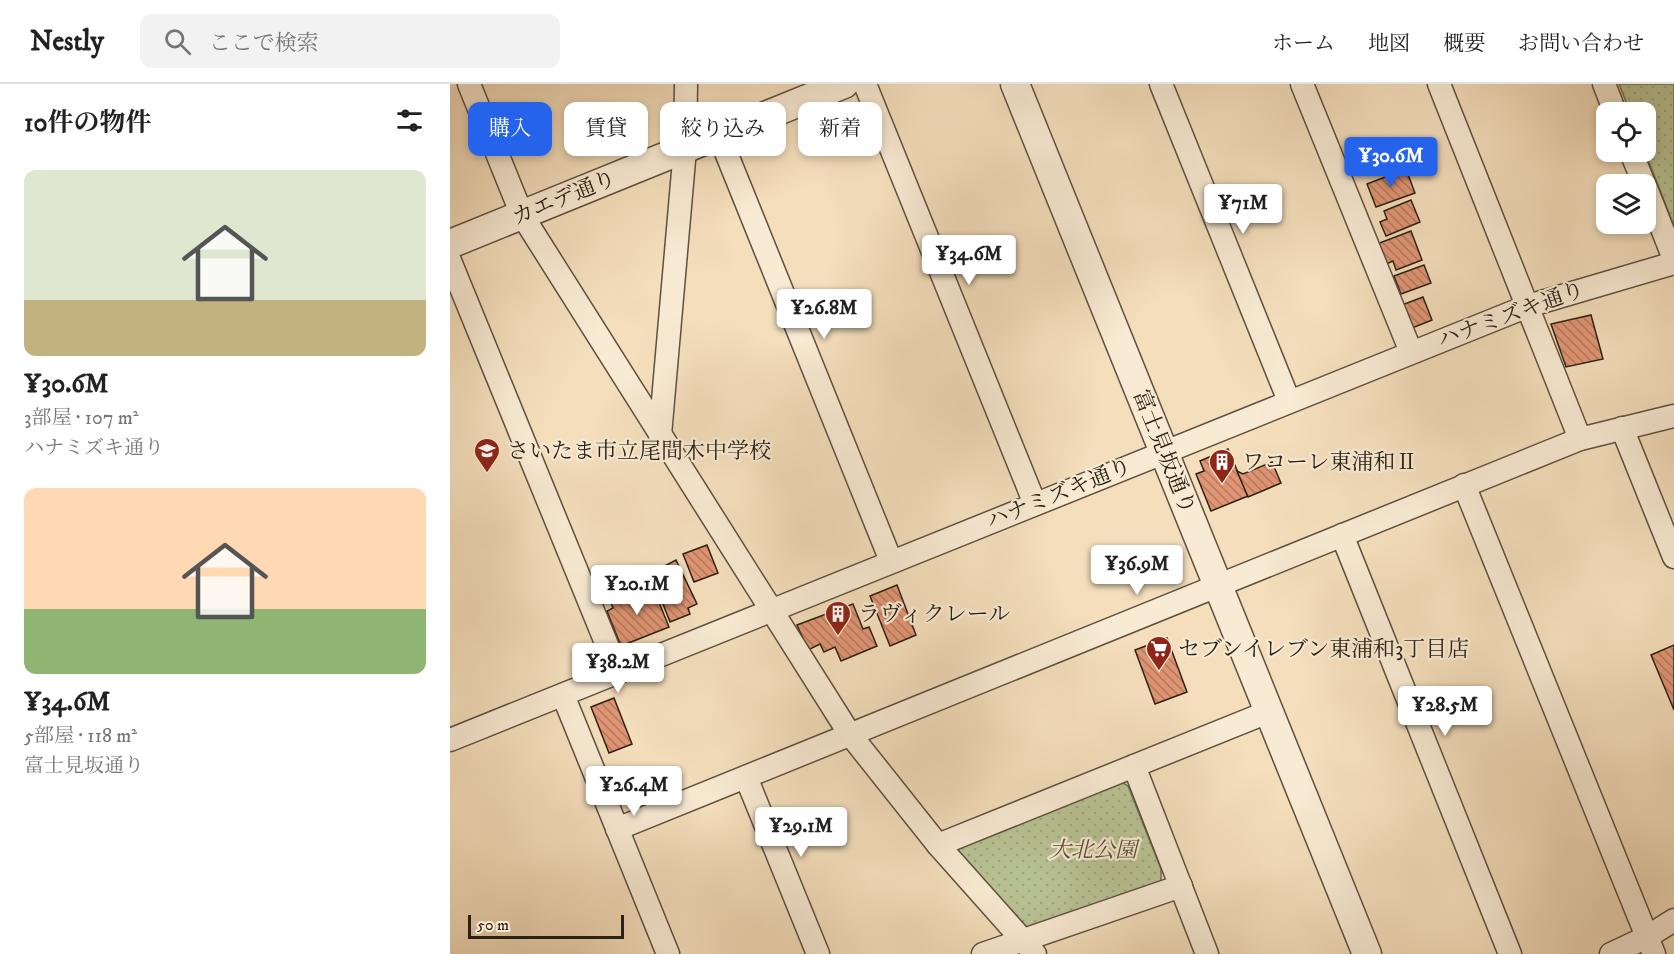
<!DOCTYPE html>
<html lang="ja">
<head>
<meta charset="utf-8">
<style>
	body { margin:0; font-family:"IM FELL DW Pica","Noto Serif JP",serif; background:#f2f2f2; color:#222; height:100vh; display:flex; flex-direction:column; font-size:22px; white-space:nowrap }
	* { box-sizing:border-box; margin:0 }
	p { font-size:20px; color:#767676 }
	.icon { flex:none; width:33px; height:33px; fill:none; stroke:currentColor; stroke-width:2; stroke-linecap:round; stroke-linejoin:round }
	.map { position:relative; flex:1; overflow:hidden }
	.panel { display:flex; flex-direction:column; background:#fff; width:450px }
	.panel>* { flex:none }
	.top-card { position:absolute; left:18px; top:18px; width:570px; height:54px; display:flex; gap:12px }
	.controls { position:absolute; left:1146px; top:18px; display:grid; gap:12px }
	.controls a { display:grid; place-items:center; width:60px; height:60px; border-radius:12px; background:#fff; box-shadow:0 3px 9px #0003; font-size:30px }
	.scale { position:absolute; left:18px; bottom:15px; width:156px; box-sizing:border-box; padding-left:6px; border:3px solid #2c2115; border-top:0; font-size:16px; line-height:21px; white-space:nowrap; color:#2c2115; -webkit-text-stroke:4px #f8ead3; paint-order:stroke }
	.price { position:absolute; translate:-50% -51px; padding:0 14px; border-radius:6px; background:#fff; color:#222; font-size:20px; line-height:39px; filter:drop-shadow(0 2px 3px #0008) }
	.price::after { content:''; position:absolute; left:50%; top:36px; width:18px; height:14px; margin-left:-9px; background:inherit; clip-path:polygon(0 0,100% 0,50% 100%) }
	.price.selected { background:#2563eb; color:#fff }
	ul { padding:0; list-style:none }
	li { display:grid; align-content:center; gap:12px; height:318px; padding:0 24px }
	li span { display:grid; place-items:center; height:186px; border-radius:12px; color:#555 }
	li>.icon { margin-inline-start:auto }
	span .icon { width:108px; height:108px; fill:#fffc; stroke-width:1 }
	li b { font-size:26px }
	h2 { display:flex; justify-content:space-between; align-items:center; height:72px; padding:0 24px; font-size:26px }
	.tag { padding:0 21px; border-radius:12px; background:#fff; box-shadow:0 3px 9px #0003; font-size:21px; line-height:54px }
	.tag.selected { background:#2563eb; color:#fff }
	header { display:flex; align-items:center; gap:36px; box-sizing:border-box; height:84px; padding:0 30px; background:#fff; border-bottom:2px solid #e0e0e0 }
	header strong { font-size:28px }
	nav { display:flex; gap:33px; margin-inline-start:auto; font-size:21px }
	.search { width:420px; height:54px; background:#f2f2f2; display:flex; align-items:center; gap:15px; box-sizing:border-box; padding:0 21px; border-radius:12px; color:#767676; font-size:22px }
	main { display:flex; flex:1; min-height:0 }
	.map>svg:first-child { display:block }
</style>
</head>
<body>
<header>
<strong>Nestly</strong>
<div class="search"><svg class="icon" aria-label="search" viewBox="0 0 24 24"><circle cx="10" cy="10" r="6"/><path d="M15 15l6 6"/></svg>ここで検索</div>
<nav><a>ホーム</a><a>地図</a><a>概要</a><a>お問い合わせ</a></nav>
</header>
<main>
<section class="panel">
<h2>10件の物件<svg class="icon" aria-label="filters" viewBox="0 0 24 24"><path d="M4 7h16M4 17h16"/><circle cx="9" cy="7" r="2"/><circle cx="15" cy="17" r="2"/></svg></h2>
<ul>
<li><span style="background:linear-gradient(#dfe7d0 70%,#c2b280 0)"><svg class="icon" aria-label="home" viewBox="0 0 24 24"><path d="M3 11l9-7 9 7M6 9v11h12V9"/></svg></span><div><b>¥30.6M</b><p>3部屋 · 107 m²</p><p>ハナミズキ通り</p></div></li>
<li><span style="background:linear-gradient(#ffd9b3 65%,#8fb573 0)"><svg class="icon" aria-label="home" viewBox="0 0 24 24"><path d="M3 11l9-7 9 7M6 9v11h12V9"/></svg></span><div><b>¥34.6M</b><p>5部屋 · 118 m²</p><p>富士見坂通り</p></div></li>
</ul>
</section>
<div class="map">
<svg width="1224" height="870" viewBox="0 0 1224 870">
	<defs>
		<pattern id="park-dots" width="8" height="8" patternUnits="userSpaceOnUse" patternTransform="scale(1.5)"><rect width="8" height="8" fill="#b8c293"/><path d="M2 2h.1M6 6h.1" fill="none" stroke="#9ea67e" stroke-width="1.8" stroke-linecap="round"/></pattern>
		<pattern id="building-back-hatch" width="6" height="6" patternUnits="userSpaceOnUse" patternTransform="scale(1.5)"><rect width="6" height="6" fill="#e09574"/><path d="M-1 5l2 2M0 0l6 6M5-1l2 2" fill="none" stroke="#b6795e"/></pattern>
	</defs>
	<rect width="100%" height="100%" fill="#f4debc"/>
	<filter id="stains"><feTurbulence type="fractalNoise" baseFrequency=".00333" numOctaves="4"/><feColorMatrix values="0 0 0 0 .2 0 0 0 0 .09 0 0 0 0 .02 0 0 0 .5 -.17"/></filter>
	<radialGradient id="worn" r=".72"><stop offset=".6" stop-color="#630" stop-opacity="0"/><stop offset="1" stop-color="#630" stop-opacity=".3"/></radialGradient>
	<g fill="url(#park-dots)" stroke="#727254" stroke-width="1.5">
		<polygon points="1169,0 1224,0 1224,142 1195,68 1196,28 1180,28"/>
		<polygon points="670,697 678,702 711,785 711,800 578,845 509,772 509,763"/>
	</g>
	<g fill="url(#building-back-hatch)" stroke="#2c2115" stroke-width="1.5">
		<polygon points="956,85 965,109 926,123 917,100"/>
		<polygon points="961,116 970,138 936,152 930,138 937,135 934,127"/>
		<polygon points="961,147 972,176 946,186 943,177 934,181 927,160"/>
		<polygon points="974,181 981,199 951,210 944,192"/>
		<polygon points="973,213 982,236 962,244 952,221"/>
		<polygon points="1141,231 1153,275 1116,283 1101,240"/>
		<polygon points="778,365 798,412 761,427 746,390 754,387 750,377"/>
		<polygon points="822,378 831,399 798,413 787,387 793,390"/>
		<polygon points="257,461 268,489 244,498 233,470"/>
		<polygon points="226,476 247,520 238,524 240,530 220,538 201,489"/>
		<polygon points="447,501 466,551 440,562 420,512"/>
		<polygon points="175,504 178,512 195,505 197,509 204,506 219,543 171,562 157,527 163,524 161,519 170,516 167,507"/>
		<polygon points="403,520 413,545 419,543 427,562 391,577 385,563 374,568 370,560 358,566 347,541"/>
		<polygon points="717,554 737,608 705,620 685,566"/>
		<polygon points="1224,561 1224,626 1201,571"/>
		<polygon points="164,614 182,660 159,669 141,623"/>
	</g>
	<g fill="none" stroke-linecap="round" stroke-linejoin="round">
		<defs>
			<g id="minor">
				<polyline points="19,0 72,131 399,649 488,761 585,870"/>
				<polyline points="415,0 585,420"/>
				<polyline points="711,0 839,317"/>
				<polyline points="852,0 961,268"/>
				<polyline points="989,0 1130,355"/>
				<polyline points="1154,0 1165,28"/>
				<polyline points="269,51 441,477"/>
				<polyline points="1181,68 1194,100"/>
				<polyline points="1196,104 1224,175"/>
				<polyline points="0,177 168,588"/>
				<polyline points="1172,344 1224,473"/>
				<polyline points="210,351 235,65 236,0"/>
				<polyline points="1014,401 1204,870"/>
				<polyline points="892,451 1060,870"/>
				<polyline points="113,611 218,870"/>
				<polyline points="0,656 1078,222 1224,179"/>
				<polyline points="684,682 757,870"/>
				<polyline points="296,693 368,870"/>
				<polyline points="167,745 1130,355 1224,332"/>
				<polyline points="488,761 818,628"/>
				<polyline points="533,870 731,802"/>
				<polyline points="1161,870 1197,853 1224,836"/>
			</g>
			<g id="tertiary">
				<polyline points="565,0 917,870"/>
				<polyline points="0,160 394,0"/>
			</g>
		</defs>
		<use href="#minor" stroke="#5e503f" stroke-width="25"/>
		<use href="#tertiary" stroke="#5e503f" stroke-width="31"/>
		<use href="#minor" stroke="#f8ead3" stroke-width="22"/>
		<use href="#tertiary" stroke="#f8ead3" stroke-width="28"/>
	</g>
	<defs>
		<symbol id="school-pin" viewBox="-11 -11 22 30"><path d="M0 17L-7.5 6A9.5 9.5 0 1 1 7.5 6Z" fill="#8f2418" stroke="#f8ead3"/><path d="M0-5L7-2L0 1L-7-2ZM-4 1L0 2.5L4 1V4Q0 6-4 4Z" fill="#fff"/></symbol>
		<symbol id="building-pin" viewBox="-11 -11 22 30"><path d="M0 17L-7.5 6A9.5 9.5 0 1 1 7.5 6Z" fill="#8f2418" stroke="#f8ead3"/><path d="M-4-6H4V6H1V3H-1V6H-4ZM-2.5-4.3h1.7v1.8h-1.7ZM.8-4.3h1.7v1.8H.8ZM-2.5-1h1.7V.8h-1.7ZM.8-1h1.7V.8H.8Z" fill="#fff"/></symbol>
		<symbol id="supermarket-pin" viewBox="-11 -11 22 30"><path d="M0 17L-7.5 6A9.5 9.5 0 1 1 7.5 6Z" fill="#8f2418" stroke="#f8ead3"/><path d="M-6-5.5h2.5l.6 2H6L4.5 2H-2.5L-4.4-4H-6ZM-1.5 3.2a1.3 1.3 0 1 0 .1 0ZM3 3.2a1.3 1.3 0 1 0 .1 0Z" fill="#fff"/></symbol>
	</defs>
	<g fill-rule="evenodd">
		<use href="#school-pin" x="22" y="352" width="30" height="40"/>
		<use href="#building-pin" x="757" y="363" width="30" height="40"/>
		<use href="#building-pin" x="373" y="515" width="30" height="40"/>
		<use href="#supermarket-pin" x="694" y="550" width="30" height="40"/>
	</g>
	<g text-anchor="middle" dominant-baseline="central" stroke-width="4.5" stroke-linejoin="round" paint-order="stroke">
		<g font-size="22" fill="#2c2115" stroke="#f8ead3">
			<text transform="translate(114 114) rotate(-22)">カエデ通り</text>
			<text transform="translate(1061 231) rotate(-20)">ハナミズキ通り</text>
			<text transform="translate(714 368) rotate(68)">富士見坂通り</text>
			<text transform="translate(609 410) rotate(-22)">ハナミズキ通り</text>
		</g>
		<g font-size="22" fill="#2c2115" stroke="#f8ead3" text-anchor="start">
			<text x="57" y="367">さいたま市立尾間木中学校</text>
			<text x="792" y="378">ワコーレ東浦和Ⅱ</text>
			<text x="408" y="530">ラヴィクレール</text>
			<text x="728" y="565">セブンイレブン東浦和3丁目店</text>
		</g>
		<g font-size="22" font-style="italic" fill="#56513b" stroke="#f8ead3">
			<text x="643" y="766">大北公園</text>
		</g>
	</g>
	<rect width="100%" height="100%" filter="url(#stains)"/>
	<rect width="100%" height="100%" fill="url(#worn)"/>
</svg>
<div class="controls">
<a><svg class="icon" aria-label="locate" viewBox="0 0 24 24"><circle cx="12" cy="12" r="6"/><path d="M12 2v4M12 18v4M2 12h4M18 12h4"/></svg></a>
<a><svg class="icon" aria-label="layers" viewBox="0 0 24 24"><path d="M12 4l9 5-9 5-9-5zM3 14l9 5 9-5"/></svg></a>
</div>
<div class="scale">50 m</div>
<b class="price selected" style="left:941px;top:104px">¥30.6M</b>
<b class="price" style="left:793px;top:151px">¥71M</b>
<b class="price" style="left:519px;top:202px">¥34.6M</b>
<b class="price" style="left:374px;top:256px">¥26.8M</b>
<b class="price" style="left:687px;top:512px">¥36.9M</b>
<b class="price" style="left:187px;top:532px">¥20.1M</b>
<b class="price" style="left:168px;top:610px">¥38.2M</b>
<b class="price" style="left:995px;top:653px">¥28.5M</b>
<b class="price" style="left:184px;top:733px">¥26.4M</b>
<b class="price" style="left:351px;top:774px">¥29.1M</b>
<div class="top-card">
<a class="tag selected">購入</a>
<a class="tag">賃貸</a>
<a class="tag">絞り込み</a>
<a class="tag">新着</a>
</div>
</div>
</main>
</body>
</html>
